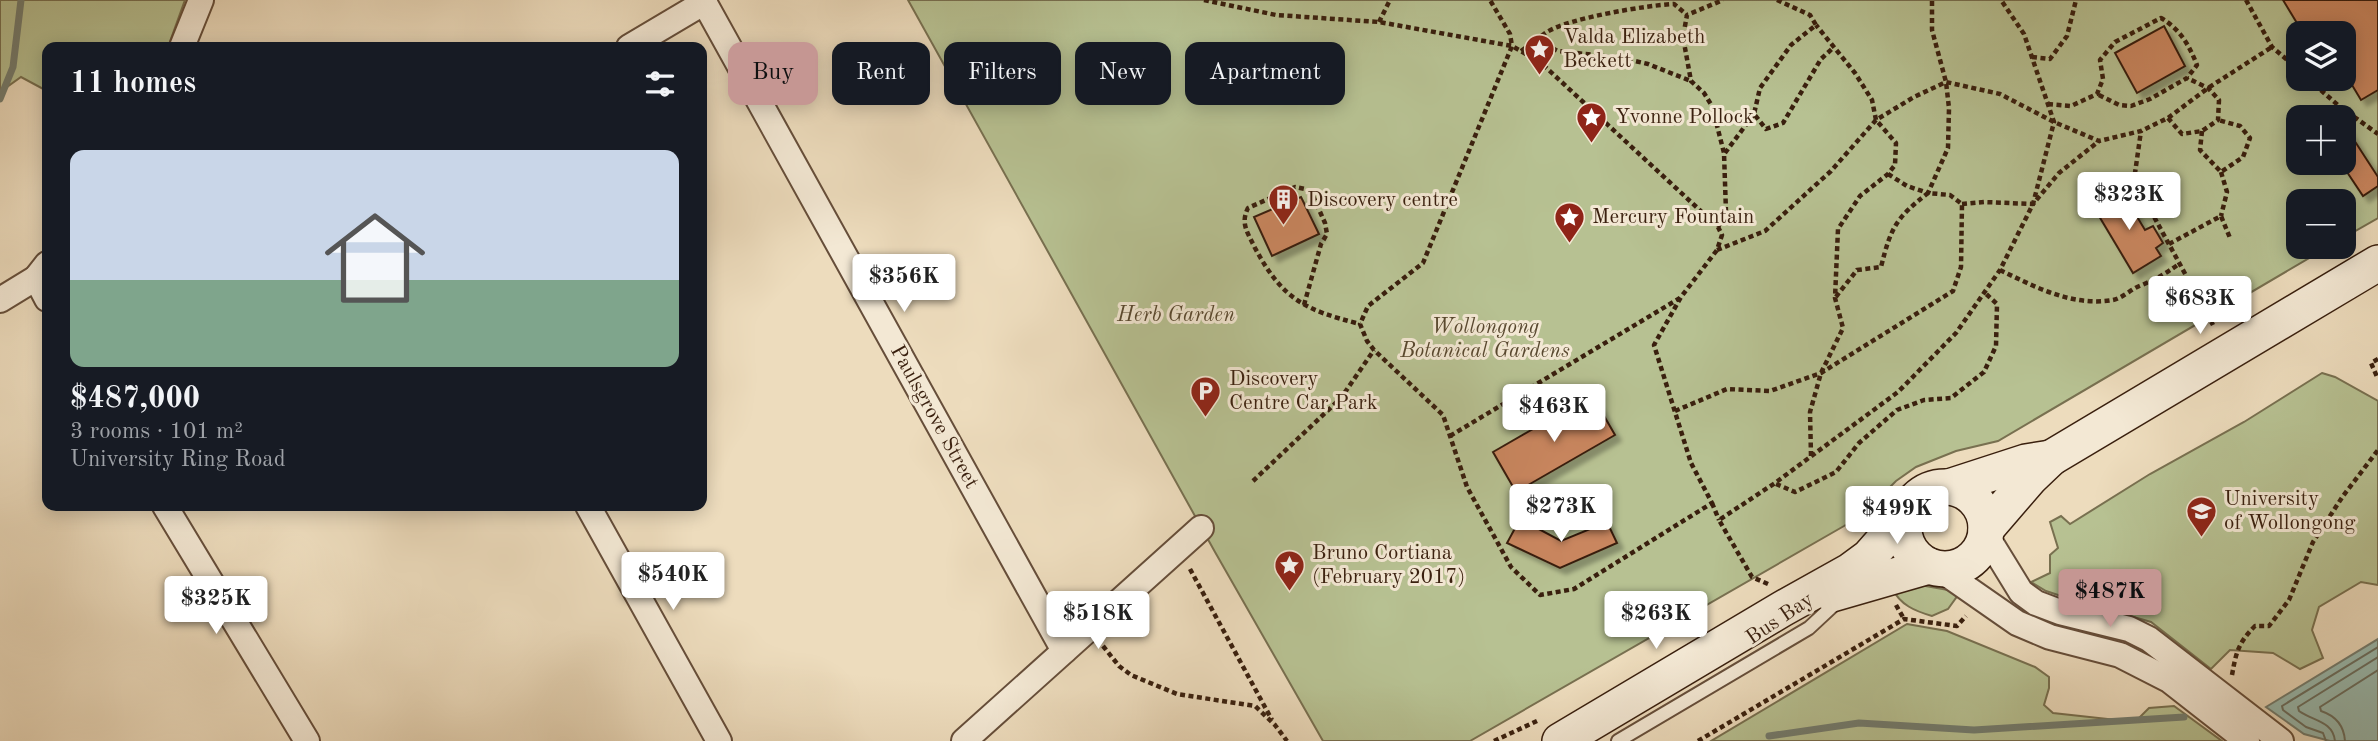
<!DOCTYPE html>
<html lang="en">
<head>
<meta charset="utf-8">
<style>
	body { margin:0; font-family:"Old Standard TT",serif; background:#242831; color:#f1f3f6; height:100vh; display:flex; flex-direction:column; font-size:26px; white-space:nowrap }
	* { box-sizing:border-box; margin:0 }
	p { font-size:23px; color:#9ea1a6 }
	.icon { flex:none; width:38px; height:38px; fill:none; stroke:currentColor; stroke-width:2; stroke-linecap:round; stroke-linejoin:round }
	.map { position:relative; flex:1; overflow:hidden }
	.sheet { position:absolute; left:42px; top:42px; width:665px; height:469px; display:flex; flex-direction:column; background:#171b24; border-radius:14px; box-shadow:0 4px 18px #0003 }
	.sheet>* { flex:none }
	.top-card { position:absolute; left:728px; top:42px; width:665px; height:63px; display:flex; gap:14px }
	.tools { position:absolute; left:2286px; top:21px; display:grid; gap:14px }
	.tools a { display:grid; place-items:center; width:70px; height:70px; border-radius:14px; background:#171b24; box-shadow:0 4px 18px #0003; font-size:35px }
	.price { position:absolute; translate:-50% -60px; padding:0 16px; border-radius:7px; background:#fff; color:#222; font-size:23px; line-height:46px; filter:drop-shadow(0 2px 4px #0008) }
	.price::after { content:''; position:absolute; left:50%; top:42px; width:21px; height:16px; margin-left:-10px; background:inherit; clip-path:polygon(0 0,100% 0,50% 100%) }
	.price.on { background:#c59692; color:#111 }
	ul { padding:0; list-style:none }
	li { display:grid; align-content:center; gap:14px; height:371px; padding:0 28px }
	li+li { border-top:2px solid #363941 }
	li span { display:grid; place-items:center; height:217px; border-radius:14px; color:#555 }
	li>.icon { margin-inline-start:auto }
	span .icon { width:126px; height:126px; fill:#fffc; stroke-width:1 }
	li b { font-size:30px }
	h2 { display:flex; justify-content:space-between; align-items:center; height:84px; padding:0 28px; font-size:30px }
	.tag { padding:0 24px; border-radius:14px; background:#171b24; box-shadow:0 4px 18px #0003; font-size:24px; line-height:63px }
	.tag.on { background:#c59692; color:#111 }
	.map>svg:first-child { display:block }
</style>
</head>
<body>
<div class="map">
<svg width="2378" height="741" viewBox="0 0 2378 741">
	<defs>
		<filter id="shadow"><feDropShadow dx="6" dy="6" stdDeviation="2" flood-color="#0004"/></filter>
	</defs>
	<rect width="100%" height="100%" fill="#eddcbd"/>
	<filter id="stains"><feTurbulence type="fractalNoise" baseFrequency=".00286" numOctaves="4"/><feColorMatrix values="0 0 0 0 .2 0 0 0 0 .09 0 0 0 0 .02 0 0 0 .5 -.17"/></filter>
	<radialGradient id="worn" r=".72"><stop offset=".6" stop-color="#630" stop-opacity="0"/><stop offset="1" stop-color="#630" stop-opacity=".3"/></radialGradient>
	<g fill="#b7c192" stroke="#787050" stroke-width="2" fill-rule="evenodd">
		<polygon points="0,0 185,0 168,47 47,47 47,91 21,77 0,92"/>
		<path d="M908 0H2378V218L2343 238V201H2298V247H2328L1998 441 1956 451 1916 467 1896 481 1863 514 1844 526 1470 741H1323L1215 552ZM2298 33H2343V79H2298ZM2298 117H2343V163H2298Z"/>
		<polygon points="2322,373 2335,377 2378,401 2378,585 2361,582 2319,607 2312,630 2323,658 2300,669 2273,653 2230,650 2211,669 2151,622 2064,597 2046,591 2031,582 2050,573 2050,555 2058,548 2050,522 2061,516 2070,524 2150,474 2244,422"/>
		<path d="M1920 585 1948 590 1958 595 1948 609 1932 616C1915 611 1900 605 1892 588Z"/>
		<polygon points="1907,624 1947,631 2035,667 2049,677 2049,688 2044,705 2053,713 2135,722 2149,708 2174,706 2222,741 1711,741"/>
	</g>
	<polygon fill="#99bcb2" stroke="#737d70" stroke-width="2" points="2378,639 2378,741 2330,741 2304,734 2266,707"/>
	<g fill="none" stroke-linecap="round" stroke-linejoin="round">
		<g stroke="#696e60" stroke-width="2">
			<polyline points="2326,741 2323,733 2306,727 2283,710 2282,706 2378,647"/>
			<path d="M2335 741C2333 721 2313 721 2299 711L2298 707 2378 657"/>
			<path d="M2345 741C2344 725 2336 716 2321 711L2320 707 2378 670"/>
		</g>
		<g stroke="#737d70" stroke-width="7">
			<polyline points="0,99 13,67 21,0"/>
			<polyline points="1769,736 1859,723 1974,730 2184,717"/>
		</g>
	</g>
	<g fill="#c9865e" stroke="#391f0e" stroke-width="2" filter="url(#shadow)">
		<polygon points="2283,0 2378,0 2378,90 2361,100 2343,70 2343,33 2303,33"/>
		<polygon points="2164,26 2185,66 2137,93 2115,53"/>
		<polygon points="2343,123 2378,177 2378,186 2363,196 2343,166"/>
		<polygon points="2121,190 2145,230 2153,226 2163,243 2156,248 2161,256 2133,273 2093,206"/>
		<polygon points="1301,197 1319,234 1272,256 1254,217"/>
		<polygon points="1592,395 1615,435 1516,492 1493,452"/>
		<polygon points="1520,519 1561,541 1607,522 1617,543 1560,568 1507,543"/>
	</g>
	<g fill="none" stroke-linecap="round" stroke-linejoin="round">
		<defs>
			<polyline id="service" points="1618,741 1809,628 1838,601"/>
			<g id="minor">
				<polyline points="703,0 1064,651"/>
				<polyline points="182,47 201,0"/>
				<polyline points="629,47 705,2"/>
				<polyline points="36,278 47,299"/>
				<polyline points="0,300 36,278 47,264"/>
				<polyline points="165,506 307,741"/>
				<polyline points="588,506 719,741"/>
				<polyline points="1986,535 2021,592 2036,603 2060,612 2129,629 2149,639 2281,741"/>
				<polyline points="1938,568 2017,623 2050,637 2120,655 2169,680 2247,741"/>
				<polyline points="964,741 1201,528"/>
			</g>
			<g id="secondary">
				<polyline points="1949,487 2026,462 2051,458"/>
				<circle cx="1945" cy="528" r="41"/>
				<polyline points="1986,529 2030,478 2051,458 2378,263"/>
				<polyline points="1832,594 1929,566"/>
				<polyline points="1560,741 1782,609 1850,571 1869,557 1906,515"/>
			</g>
		</defs>
		<use href="#service" stroke="#664e3a" stroke-width="16"/>
		<use href="#minor" stroke="#664e3a" stroke-width="28"/>
		<use href="#secondary" stroke="#391f0e" stroke-width="38"/>
		<g stroke="#391f0e" stroke-width="4.5" stroke-dasharray="5 3.5" stroke-linecap="butt">
			<polyline points="1204,0 1276,15 1379,22 1512,46 1540,62 1718,227 1722,235 1717,250 1681,297 1654,345 1691,463 1712,503 1574,589 1540,595 1511,567 1467,487 1443,415 1374,350 1367,341 1360,324 1368,306 1423,263 1512,46 1510,34 1490,0"/>
			<polyline points="1777,0 1810,15 1816,25 1791,45 1760,88 1754,114 1766,129 1783,123 1821,59 1834,47"/>
			<polyline points="2246,0 2272,47 2298,69"/>
			<polyline points="1379,22 1390,0"/>
			<polyline points="1537,41 1558,51 1622,58 1648,64 1691,81"/>
			<path d="M1521 51C1530 45 1538 38 1547 32 1569 18 1648 5 1674 4L1687 15"/>
			<polyline points="2032,57 2050,59 2067,36 2076,0"/>
			<polyline points="2308,79 2339,106 2378,134"/>
			<path d="M2048 104 2071 106 2097 94 2103 79 2100 60 2115 42 2161 18C2180 29 2189 45 2197 65L2187 78 2150 99 2131 106 2119 105 2097 94"/>
			<polyline points="2168,118 2182,134 2202,131 2218,120 2219,100 2208,88 2187,78"/>
			<polyline points="2202,131 2200,150 2221,172 2243,157 2250,138 2240,126 2218,120"/>
			<polyline points="1725,153 1754,114"/>
			<polyline points="2221,172 2227,192 2221,216"/>
			<polyline points="1888,174 1907,186 1928,193 1948,148 1949,108 1946,82 1932,30 1932,0"/>
			<polyline points="2134,180 2213,325"/>
			<polyline points="2126,188 2134,180 2141,131"/>
			<polyline points="1962,204 1984,202 2033,204 2059,173 2099,141"/>
			<polyline points="1718,227 1726,212 1724,153 1712,106 1704,93 1691,81 1683,37 1687,15 1723,0"/>
			<polyline points="2169,244 2221,216 2230,238"/>
			<polyline points="1717,250 1765,231 1831,171 1876,120 1914,97 1946,82 2000,94 2054,122 2099,141 2141,131 2168,118 2208,88 2272,47"/>
			<path d="M2000 270C2035 287 2073 307 2113 300 2123 298 2132 288 2142 285 2158 278 2165 274 2179 264"/>
			<path d="M1304 305 1321 244 1327 234 1325 223 1313 196 1305 189 1295 187 1248 208C1240 224 1248 233 1255 248 1283 300 1305 310 1360 324"/>
			<polyline points="2378,359 2371,363 2378,379"/>
			<path d="M1675 411 1727 389 1770 391 1821 373 1953 291 1961 267 1962 204 1950 195 1928 193C1896 218 1891 227 1881 267L1857 270 1835 298"/>
			<polyline points="1450,436 1680,298"/>
			<polyline points="1811,456 1810,412 1821,373 1843,328 1835,298 1838,229 1860,196 1888,174 1895,165 1896,143 1876,120 1872,100 1855,73 1816,25"/>
			<polyline points="1253,481 1341,398 1374,350"/>
			<polyline points="1776,484 1795,492 1836,472 1859,443 1897,410 1924,400 1951,398 1984,372 1996,346 1997,304 1984,292"/>
			<polyline points="1712,503 1719,520"/>
			<polyline points="1190,569 1272,720"/>
			<polyline points="1768,584 1752,577 1719,520 1775,483 1898,392 1956,333 2000,270 2033,204 2054,122 2024,34 2001,0"/>
			<polyline points="1896,605 1904,619"/>
			<polyline points="1103,646 1119,666 1131,675 1177,694 1255,706 1275,725 1287,741"/>
			<path d="M2232 675C2236 653 2238 643 2255 626H2269L2289 600 2313 542 2343 496 2378 450"/>
			<polyline points="1494,741 1537,721"/>
			<polyline points="1698,741 1904,619 1957,626 1966,616"/>
		</g>
		<use href="#service" stroke="#f3e8d4" stroke-width="12"/>
		<use href="#minor" stroke="#f3e8d4" stroke-width="24"/>
		<use href="#secondary" stroke="#f3e8d4" stroke-width="35"/>
	</g>
	<defs>
		<symbol id="sight-pin" viewBox="-11 -11 22 30"><path d="M0 17L-7.5 6A9.5 9.5 0 1 1 7.5 6Z" fill="#8f2418" stroke="#f3e8d4"/><path d="M0-6L1.8-2.2L6-1.7L2.9 1.2L3.7 5.4L0 3.3L-3.7 5.4L-2.9 1.2L-6-1.7L-1.8-2.2Z" fill="#fff"/></symbol>
		<symbol id="building-pin" viewBox="-11 -11 22 30"><path d="M0 17L-7.5 6A9.5 9.5 0 1 1 7.5 6Z" fill="#8f2418" stroke="#f3e8d4"/><path d="M-4-6H4V6H1V3H-1V6H-4ZM-2.5-4.3h1.7v1.8h-1.7ZM.8-4.3h1.7v1.8H.8ZM-2.5-1h1.7V.8h-1.7ZM.8-1h1.7V.8H.8Z" fill="#fff"/></symbol>
		<symbol id="parking-pin" viewBox="-11 -11 22 30"><path d="M0 17L-7.5 6A9.5 9.5 0 1 1 7.5 6Z" fill="#8f2418" stroke="#f3e8d4"/><path d="M-3.5-5.5H1a3.5 3.5 0 0 1 0 7H-1V5.5H-3.5ZM-1-3.4V-.6H.8a1.4 1.4 0 0 0 0-2.8Z" fill="#fff"/></symbol>
		<symbol id="university-pin" viewBox="-11 -11 22 30"><path d="M0 17L-7.5 6A9.5 9.5 0 1 1 7.5 6Z" fill="#8f2418" stroke="#f3e8d4"/><path d="M0-5L7-2L0 1L-7-2ZM-4 1L0 2.5L4 1V4Q0 6-4 4Z" fill="#fff"/></symbol>
	</defs>
	<g fill-rule="evenodd">
		<use href="#sight-pin" x="1522" y="32" width="35" height="47"/>
		<use href="#sight-pin" x="1574" y="100" width="35" height="47"/>
		<use href="#building-pin" x="1266" y="182" width="35" height="47"/>
		<use href="#sight-pin" x="1552" y="200" width="35" height="47"/>
		<use href="#parking-pin" x="1188" y="374" width="35" height="47"/>
		<use href="#university-pin" x="2184" y="494" width="35" height="47"/>
		<use href="#sight-pin" x="1272" y="548" width="35" height="47"/>
	</g>
	<g text-anchor="middle" dominant-baseline="central" stroke-width="6" stroke-linejoin="round" paint-order="stroke">
		<g font-size="21" fill="#391f0e" stroke="#f3e8d4" text-anchor="start">
			<text x="1563" y="37">Valda Elizabeth<tspan x="1563" dy="24">Beckett</tspan></text>
			<text x="1615" y="117">Yvonne Pollock</text>
			<text x="1307" y="200">Discovery centre</text>
			<text x="1592" y="217">Mercury Fountain</text>
			<text x="1229" y="379">Discovery<tspan x="1229" dy="24">Centre Car Park</tspan></text>
			<text x="2224" y="499">University<tspan x="2224" dy="24">of Wollongong</tspan></text>
			<text x="1312" y="553">Bruno Cortiana<tspan x="1312" dy="24">(February 2017)</tspan></text>
		</g>
		<g font-size="21" font-style="italic" fill="#58482f" stroke="#f3e8d4">
			<text x="1176" y="315">Herb Garden</text>
			<text x="1485" y="327">Wollongong<tspan x="1485" dy="24">Botanical Gardens</tspan></text>
		</g>
		<g font-size="21" fill="#391f0e" stroke="#f3e8d4">
			<text transform="translate(934 417) rotate(61)">Paulsgrove Street</text>
			<text transform="translate(1780 619) rotate(-34)">Bus Bay</text>
		</g>
	</g>
	<rect width="100%" height="100%" filter="url(#stains)"/>
	<rect width="100%" height="100%" fill="url(#worn)"/>
</svg>
<div class="tools">
<a><svg class="icon" aria-label="layers" viewBox="0 0 24 24"><path d="M12 4l9 5-9 5-9-5zM3 14l9 5 9-5"/></svg></a>
<a>+</a>
<a>−</a>
</div>
<b class="price" style="left:2129px;top:232px">$323K</b>
<b class="price" style="left:904px;top:314px">$356K</b>
<b class="price" style="left:2200px;top:336px">$683K</b>
<b class="price" style="left:1554px;top:444px">$463K</b>
<b class="price" style="left:1561px;top:544px">$273K</b>
<b class="price" style="left:1897px;top:546px">$499K</b>
<b class="price" style="left:673px;top:612px">$540K</b>
<b class="price on" style="left:2110px;top:629px">$487K</b>
<b class="price" style="left:216px;top:636px">$325K</b>
<b class="price" style="left:1098px;top:651px">$518K</b>
<b class="price" style="left:1656px;top:651px">$263K</b>
<div class="top-card">
<a class="tag on">Buy</a>
<a class="tag">Rent</a>
<a class="tag">Filters</a>
<a class="tag">New</a>
<a class="tag">Apartment</a>
</div>
<section class="sheet">
<h2>11 homes<svg class="icon" aria-label="filters" viewBox="0 0 24 24"><path d="M4 7h16M4 17h16"/><circle cx="9" cy="7" r="2"/><circle cx="15" cy="17" r="2"/></svg></h2>
<ul>
<li><span style="background:linear-gradient(#c9d6e8 60%,#7fa58c 0)"><svg class="icon" aria-label="home" viewBox="0 0 24 24"><path d="M3 11l9-7 9 7M6 9v11h12V9"/></svg></span><div><b>$487,000</b><p>3 rooms · 101 m²</p><p>University Ring Road</p></div></li>
</ul>
</section>
</div>
</body>
</html>
